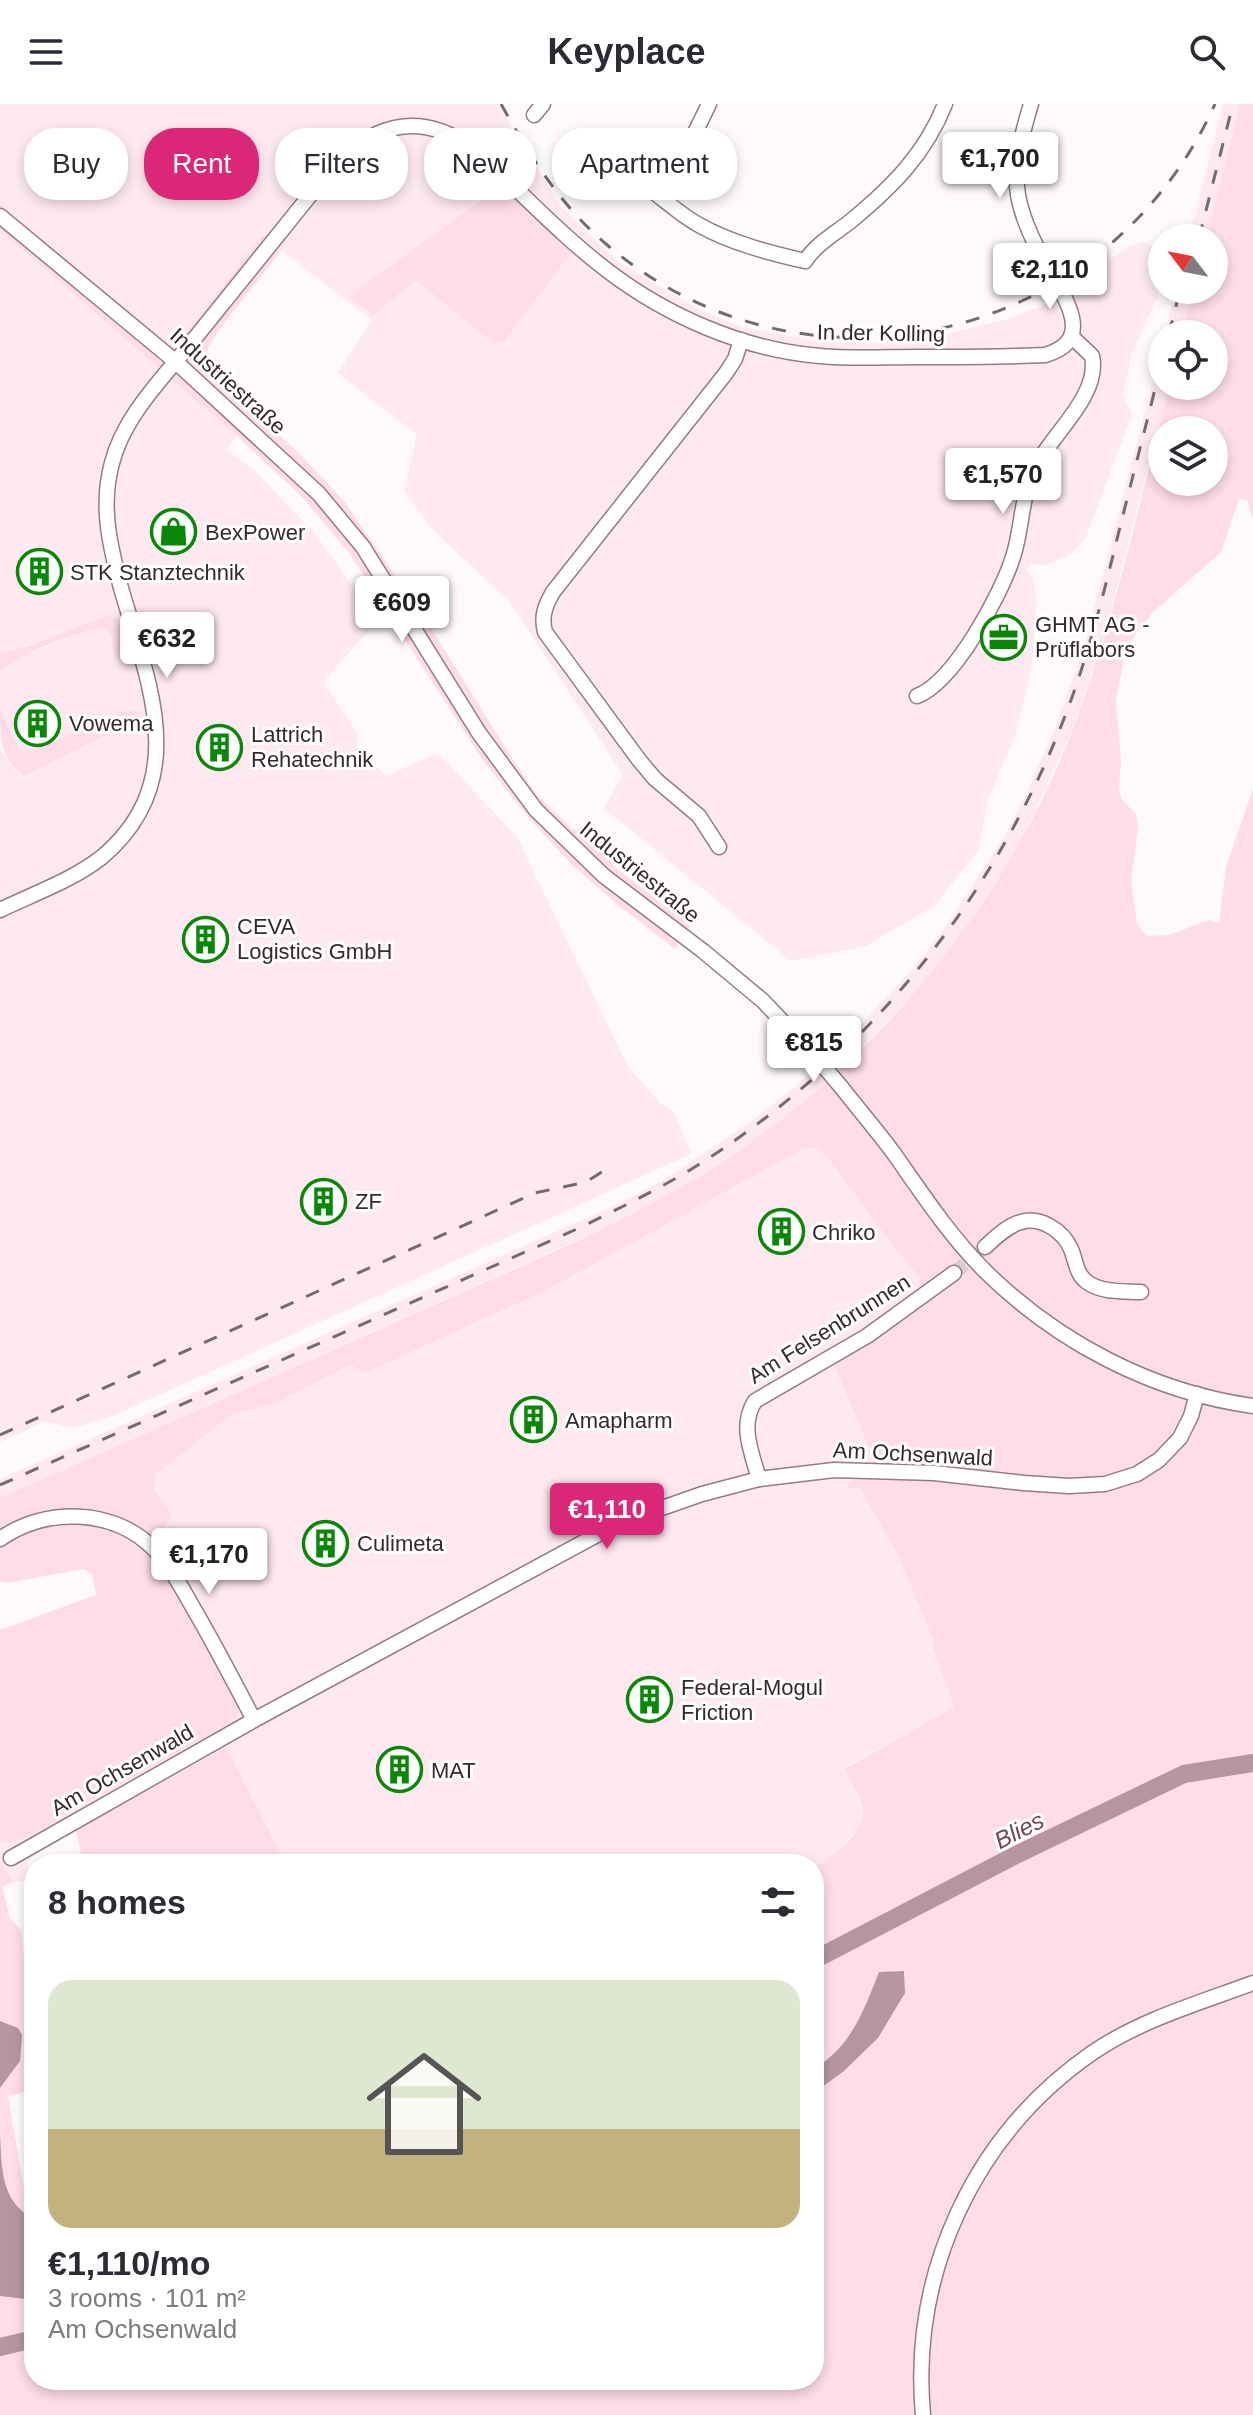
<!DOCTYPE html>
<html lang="en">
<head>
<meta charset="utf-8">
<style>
	body { margin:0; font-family:Arial,sans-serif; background:#f7f7f7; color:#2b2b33; height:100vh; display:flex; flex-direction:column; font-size:30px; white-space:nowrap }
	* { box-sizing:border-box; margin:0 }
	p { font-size:26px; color:#7c7c81 }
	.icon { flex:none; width:44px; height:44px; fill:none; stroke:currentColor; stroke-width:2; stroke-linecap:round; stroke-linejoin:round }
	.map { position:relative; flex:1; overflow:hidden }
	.side { position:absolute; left:24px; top:1750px; width:800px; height:536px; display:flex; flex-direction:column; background:#fff; border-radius:32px; box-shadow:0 4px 12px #0003 }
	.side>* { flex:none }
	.top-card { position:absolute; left:24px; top:24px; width:800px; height:72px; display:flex; gap:16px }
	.needle { width:52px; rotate:302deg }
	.tools { position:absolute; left:1148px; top:120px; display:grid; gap:16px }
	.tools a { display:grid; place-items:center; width:80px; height:80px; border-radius:50%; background:#fff; box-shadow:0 4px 12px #0003; font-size:40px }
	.price { position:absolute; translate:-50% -68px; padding:0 18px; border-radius:8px; background:#fff; color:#222; font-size:26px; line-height:52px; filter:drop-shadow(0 2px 4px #0008) }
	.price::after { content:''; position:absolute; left:50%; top:48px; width:24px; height:18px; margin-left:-12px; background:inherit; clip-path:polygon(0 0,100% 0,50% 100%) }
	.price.on { background:#db2777; color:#fff }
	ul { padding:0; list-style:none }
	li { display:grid; align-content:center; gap:16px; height:424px; padding:0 24px }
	li span { display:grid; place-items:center; height:248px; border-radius:24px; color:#555 }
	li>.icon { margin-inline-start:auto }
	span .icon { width:144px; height:144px; fill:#fffc; stroke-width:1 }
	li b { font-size:34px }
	h2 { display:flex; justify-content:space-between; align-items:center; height:96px; padding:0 24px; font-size:34px }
	.pill { padding:0 28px; border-radius:32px; background:#fff; box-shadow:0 4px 12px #0003; font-size:28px; line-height:72px }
	.pill.on { background:#db2777; color:#fff }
	header { display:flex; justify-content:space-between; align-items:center; height:104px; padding:0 24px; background:#fff; font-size:36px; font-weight:600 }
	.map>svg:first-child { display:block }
</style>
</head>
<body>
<header><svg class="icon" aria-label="menu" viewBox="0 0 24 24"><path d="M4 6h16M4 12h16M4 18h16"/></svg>Keyplace<svg class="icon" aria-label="search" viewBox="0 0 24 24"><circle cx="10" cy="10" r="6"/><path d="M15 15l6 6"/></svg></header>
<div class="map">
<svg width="1253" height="2311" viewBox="0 0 1253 2311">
	<rect width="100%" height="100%" fill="#fef9fb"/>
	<g fill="#ffe9f1">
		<polygon points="0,0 498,0 562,104 620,159 702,207 742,223 821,238 877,239 911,235 943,231 1011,214 1065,193 1087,171 1130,142 1142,138 1155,143 1162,158 1162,183 1132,249 1123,290 1132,310 1086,433 1070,451 1046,461 1030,460 1027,467 1033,474 1037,498 1031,567 1015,632 987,698 979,746 934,802 866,842 791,857 604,704 623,671 510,498 434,427 404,387 417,331 338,269 372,216 262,131 176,244 0,100"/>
		<polygon points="1223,0 1240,0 1206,134 1189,134"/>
		<polygon points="0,126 237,332 226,346 254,366 315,430 370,506 372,523 327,573 325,581 357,629 357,643 386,672 438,649 517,733 627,961 662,1001 673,1006 691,1050 115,1311 73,1324 45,1317 0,1338 0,645 15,667 24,672 142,612 128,606 31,647 21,645 0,605 0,567 17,554 81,529 103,524 111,531 114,550 116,514 0,549"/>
		<polygon points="1176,186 1193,186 1182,230 1165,230"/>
		<polygon points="1162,242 1162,282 1169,282 1101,543 1072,626 1020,739 988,790 957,836 924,878 852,954 806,996 765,1029 670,1091 622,1116 0,1394 0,1375 616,1101 662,1077 753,1016 795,983 840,943 910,868 942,828 1005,732 1027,688 1057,620 1085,540"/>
		<polygon points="805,1044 821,1045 894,1143 920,1174 921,1201 833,1260 872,1351 876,1377 853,1376 860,1383 898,1451 934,1538 934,1548 954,1603 844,1664 863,1706 860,1723 831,1754 814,1764 814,1760 286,1760 226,1643 41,1743 27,1759 28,1777 13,1778 0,1757 0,1737 8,1739 24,1735 235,1616 239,1608 238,1599 143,1444 154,1387 155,1371 232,1310 274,1300 352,1261 366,1268 547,1186"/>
	</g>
	<g fill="#fedce9" fill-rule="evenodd">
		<path d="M1240 0H1253V416L1247 396 1239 395 1221 448 1153 508 1126 543 1116 596 1121 657 1119 684 1121 695 1136 710 1138 724 1131 777 1137 820 1146 832 1169 831 1209 816 1219 819 1226 763 1253 685V2311H0V1757L13 1778 2 1783 10 1814 21 1826 34 1943V1986L8 1992 24 2085 34 2087V2276H814V1989L844 1967 878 1934 905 1889 904 1867 879 1869C865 1904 850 1945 814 1964V1764C831 1754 865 1728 863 1706 862 1696 849 1675 844 1665L954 1603 934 1547V1538L898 1451 860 1384H849L847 1380 853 1376H875L872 1351 833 1259 921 1201 920 1174 894 1143 821 1045 805 1044 547 1186 365 1269 351 1261 274 1300 232 1310 155 1371 154 1387 172 1410 167 1421 144 1445C181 1479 213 1553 238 1599L239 1608 235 1616 24 1735 8 1739 0 1737V1526L96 1491 92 1470 83 1465 7 1479 0 1477V1394L582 1135C646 1104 708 1071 765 1028 902 926 1011 785 1073 625 1115 515 1140 397 1169 282H1214V230H1182L1193 186H1214V134H1206ZM1162 326H1214V378H1162Z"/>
		<polygon points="509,90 571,149 504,237 493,239 416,176 373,211 349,192 489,91"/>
		<polygon points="0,100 175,244 262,131 282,146 224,219 208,243 208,265 221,280 246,292 247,299 253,307 302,352 344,397 424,513 508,648 537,691 573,726 579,725 581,721 589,723 615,763 690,822 675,845 618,801 572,761 529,714 484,658 350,450 302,393 237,332 0,126"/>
		<path d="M107 512 116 514 123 533 127 555 120 557 114 550 111 531 103 524C67 532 29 545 0 567V549L27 542Z"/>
		<path d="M0 605 20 645 31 647 128 606 137 607 142 613 24 672C0 655 0 633 0 605Z"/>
		<polygon points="226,1643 286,1760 83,1760 76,1726"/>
	</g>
	<g fill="#b595a1">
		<path d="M904 1867 905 1889 878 1934 844 1967 814 1989V1964C850 1945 865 1904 879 1868Z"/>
		<polygon points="0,1917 18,1924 22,1931 20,1957 0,1984"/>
		<path d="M0 2031C2 2064 0 2097 34 2115V2196L0 2192Z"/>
	</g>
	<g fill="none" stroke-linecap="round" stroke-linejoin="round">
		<g stroke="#b595a1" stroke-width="18">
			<polyline points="814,1856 1014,1752 1184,1670 1253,1659"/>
			<polyline points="0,2243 34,2235"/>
		</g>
		<polyline stroke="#d6cfd2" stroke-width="14" stroke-dasharray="14 7" stroke-linecap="butt" points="954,1169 985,1143"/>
		<defs>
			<g id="minor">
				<polyline points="534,11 543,0"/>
				<path d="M633 75C657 87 675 108 699 121 731 139 770 149 805 157 817 139 836 129 852 116 892 83 926 49 945 0"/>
				<polyline points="656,88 688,43 709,0"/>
				<polyline points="0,112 176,258 319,390 363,443 479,629 536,706 604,772 703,847 763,897 815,952"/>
				<path d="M917 592C954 578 1001 491 1013 453 1022 426 1021 396 1032 369 1047 334 1101 293 1092 252L1071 232"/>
				<path d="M719 743 699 712 655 675 639 656 545 528C541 512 545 502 553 488L726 269 735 255 741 236"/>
				<path d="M0 806C33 790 73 776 102 753 193 676 148 578 121 484 110 442 100 402 112 359 124 311 165 272 195 234 240 179 284 124 328 69 369 21 418 5 472 44 518 84 559 130 608 167 667 212 744 246 820 252 853 255 885 253 917 253 960 253 1003 253 1045 251 1101 235 1058 185 1043 155 1032 135 1022 114 1018 91 1013 59 1022 31 1031 0"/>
				<path d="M842 984C860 1007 878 1028 895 1051 923 1091 950 1132 985 1167 1057 1238 1152 1288 1253 1302"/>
				<path d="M985 1143C995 1134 1008 1121 1021 1118 1041 1112 1063 1127 1071 1145 1076 1157 1076 1170 1087 1178 1102 1189 1124 1187 1141 1188"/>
				<path d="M759 1375C752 1349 739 1322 755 1297L867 1232 954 1169"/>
				<path d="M0 1435C46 1403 113 1404 154 1445 171 1463 183 1486 195 1507 216 1543 235 1580 254 1616"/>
				<polyline points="11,1754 254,1616 619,1419 702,1390 759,1375 834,1366 934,1369 1024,1379 1069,1382 1105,1380 1137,1370 1159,1356 1180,1334 1191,1312 1197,1290"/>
				<path d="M923 2311C910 2169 974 2031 1092 1949 1140 1916 1199 1899 1253 1879"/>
			</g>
		</defs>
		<use href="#minor" stroke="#947b85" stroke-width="17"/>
		<use href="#minor" stroke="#fff" stroke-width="14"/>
		<g stroke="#746b6f" stroke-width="3" stroke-dasharray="14 14" stroke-linecap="butt">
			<path d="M501 0C530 52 560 101 606 140 806 311 1108 238 1215 0"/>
			<polyline points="1199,134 1233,0"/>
			<polyline points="1169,230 1180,186"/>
			<polyline points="0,1331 535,1089 586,1078 613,1061"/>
			<path d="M0 1381 577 1125C616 1106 653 1088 690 1066 865 958 1001 789 1071 596 1091 541 1105 484 1119 427 1133 371 1148 314 1162 257"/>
		</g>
		<defs>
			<polyline id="minor-bridge" points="815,952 842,984"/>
		</defs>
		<use href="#minor-bridge" stroke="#947b85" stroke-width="17" stroke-linecap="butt"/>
		<use href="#minor-bridge" stroke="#fff" stroke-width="14"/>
	</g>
	<defs>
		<symbol id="shop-ring" viewBox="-11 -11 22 22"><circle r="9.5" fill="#fff" stroke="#0a8708" stroke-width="1.5"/><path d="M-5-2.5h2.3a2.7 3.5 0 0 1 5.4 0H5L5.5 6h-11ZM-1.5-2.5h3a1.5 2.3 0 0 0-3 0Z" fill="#0a8708"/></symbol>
		<symbol id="building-ring" viewBox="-11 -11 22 22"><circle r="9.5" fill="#fff" stroke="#0a8708" stroke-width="1.5"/><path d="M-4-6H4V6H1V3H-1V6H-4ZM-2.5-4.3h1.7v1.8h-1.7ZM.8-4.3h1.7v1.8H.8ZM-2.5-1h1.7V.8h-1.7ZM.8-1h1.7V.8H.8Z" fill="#0a8708"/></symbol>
		<symbol id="office-ring" viewBox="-11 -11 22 22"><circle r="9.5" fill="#fff" stroke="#0a8708" stroke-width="1.5"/><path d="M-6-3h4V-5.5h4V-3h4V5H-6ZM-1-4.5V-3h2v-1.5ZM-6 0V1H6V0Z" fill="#0a8708"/></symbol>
	</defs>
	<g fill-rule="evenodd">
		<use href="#shop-ring" x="148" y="402" width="51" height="51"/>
		<use href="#building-ring" x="14" y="442" width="51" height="51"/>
		<use href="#office-ring" x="978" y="508" width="51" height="51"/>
		<use href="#building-ring" x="12" y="594" width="51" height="51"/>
		<use href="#building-ring" x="194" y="618" width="51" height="51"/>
		<use href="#building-ring" x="180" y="810" width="51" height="51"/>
		<use href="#building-ring" x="298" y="1072" width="51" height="51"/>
		<use href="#building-ring" x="756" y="1102" width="51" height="51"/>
		<use href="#building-ring" x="508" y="1290" width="51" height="51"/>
		<use href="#building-ring" x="300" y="1414" width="51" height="51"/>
		<use href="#building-ring" x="624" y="1570" width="51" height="51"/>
		<use href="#building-ring" x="374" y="1640" width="51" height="51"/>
	</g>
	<g text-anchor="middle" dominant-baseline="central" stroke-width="6" stroke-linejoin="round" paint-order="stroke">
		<g font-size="22" fill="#34292e" stroke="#fff">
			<text transform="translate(881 229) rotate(1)">In der Kolling</text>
			<text transform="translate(228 277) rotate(42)">Industriestraße</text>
			<text transform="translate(640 768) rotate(39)">Industriestraße</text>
			<text transform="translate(829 1225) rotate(-32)">Am Felsenbrunnen</text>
			<text transform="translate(913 1350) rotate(3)">Am Ochsenwald</text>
			<text transform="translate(122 1666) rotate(-30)">Am Ochsenwald</text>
		</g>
		<g font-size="22" fill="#34292e" stroke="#fff" text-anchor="start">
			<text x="205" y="428">BexPower</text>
			<text x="70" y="468">STK Stanztechnik</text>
			<text x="1035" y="520">GHMT AG -<tspan x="1035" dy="25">Prüflabors</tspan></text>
			<text x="69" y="619">Vowema</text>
			<text x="251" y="630">Lattrich<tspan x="251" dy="25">Rehatechnik</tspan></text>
			<text x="237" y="822">CEVA<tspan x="237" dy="25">Logistics GmbH</tspan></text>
			<text x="355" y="1097">ZF</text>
			<text x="812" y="1128">Chriko</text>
			<text x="565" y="1316">Amapharm</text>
			<text x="357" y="1439">Culimeta</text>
			<text x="681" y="1583">Federal-Mogul<tspan x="681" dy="25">Friction</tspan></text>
			<text x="431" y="1666">MAT</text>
		</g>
		<g font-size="24" font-style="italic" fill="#744459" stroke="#fff">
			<text transform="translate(1019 1726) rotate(-27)">Blies</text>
		</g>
	</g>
</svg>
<div class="tools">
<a><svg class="needle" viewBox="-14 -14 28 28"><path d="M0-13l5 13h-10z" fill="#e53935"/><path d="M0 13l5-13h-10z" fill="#7c7c81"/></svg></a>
<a><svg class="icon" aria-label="locate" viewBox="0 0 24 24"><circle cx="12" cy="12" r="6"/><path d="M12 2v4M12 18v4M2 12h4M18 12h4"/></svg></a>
<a><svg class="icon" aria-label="layers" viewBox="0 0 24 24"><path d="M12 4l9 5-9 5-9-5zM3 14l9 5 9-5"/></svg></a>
</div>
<b class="price" style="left:1000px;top:96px">€1,700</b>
<b class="price" style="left:1050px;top:207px">€2,110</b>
<b class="price" style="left:1003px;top:412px">€1,570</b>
<b class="price" style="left:402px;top:540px">€609</b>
<b class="price" style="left:167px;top:576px">€632</b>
<b class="price" style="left:814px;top:980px">€815</b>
<b class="price on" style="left:607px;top:1447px">€1,110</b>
<b class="price" style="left:209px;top:1492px">€1,170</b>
<div class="top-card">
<a class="pill">Buy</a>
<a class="pill on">Rent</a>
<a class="pill">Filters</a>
<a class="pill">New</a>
<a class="pill">Apartment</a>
</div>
<section class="side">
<h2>8 homes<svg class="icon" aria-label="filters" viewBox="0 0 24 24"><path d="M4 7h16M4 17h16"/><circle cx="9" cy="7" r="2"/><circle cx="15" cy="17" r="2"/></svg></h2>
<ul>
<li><span style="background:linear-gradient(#dfe7d0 60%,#c2b280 0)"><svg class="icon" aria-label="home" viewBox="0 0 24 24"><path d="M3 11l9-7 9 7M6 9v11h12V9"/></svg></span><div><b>€1,110/mo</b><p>3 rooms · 101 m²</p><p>Am Ochsenwald</p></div></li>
</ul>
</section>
</div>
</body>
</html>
